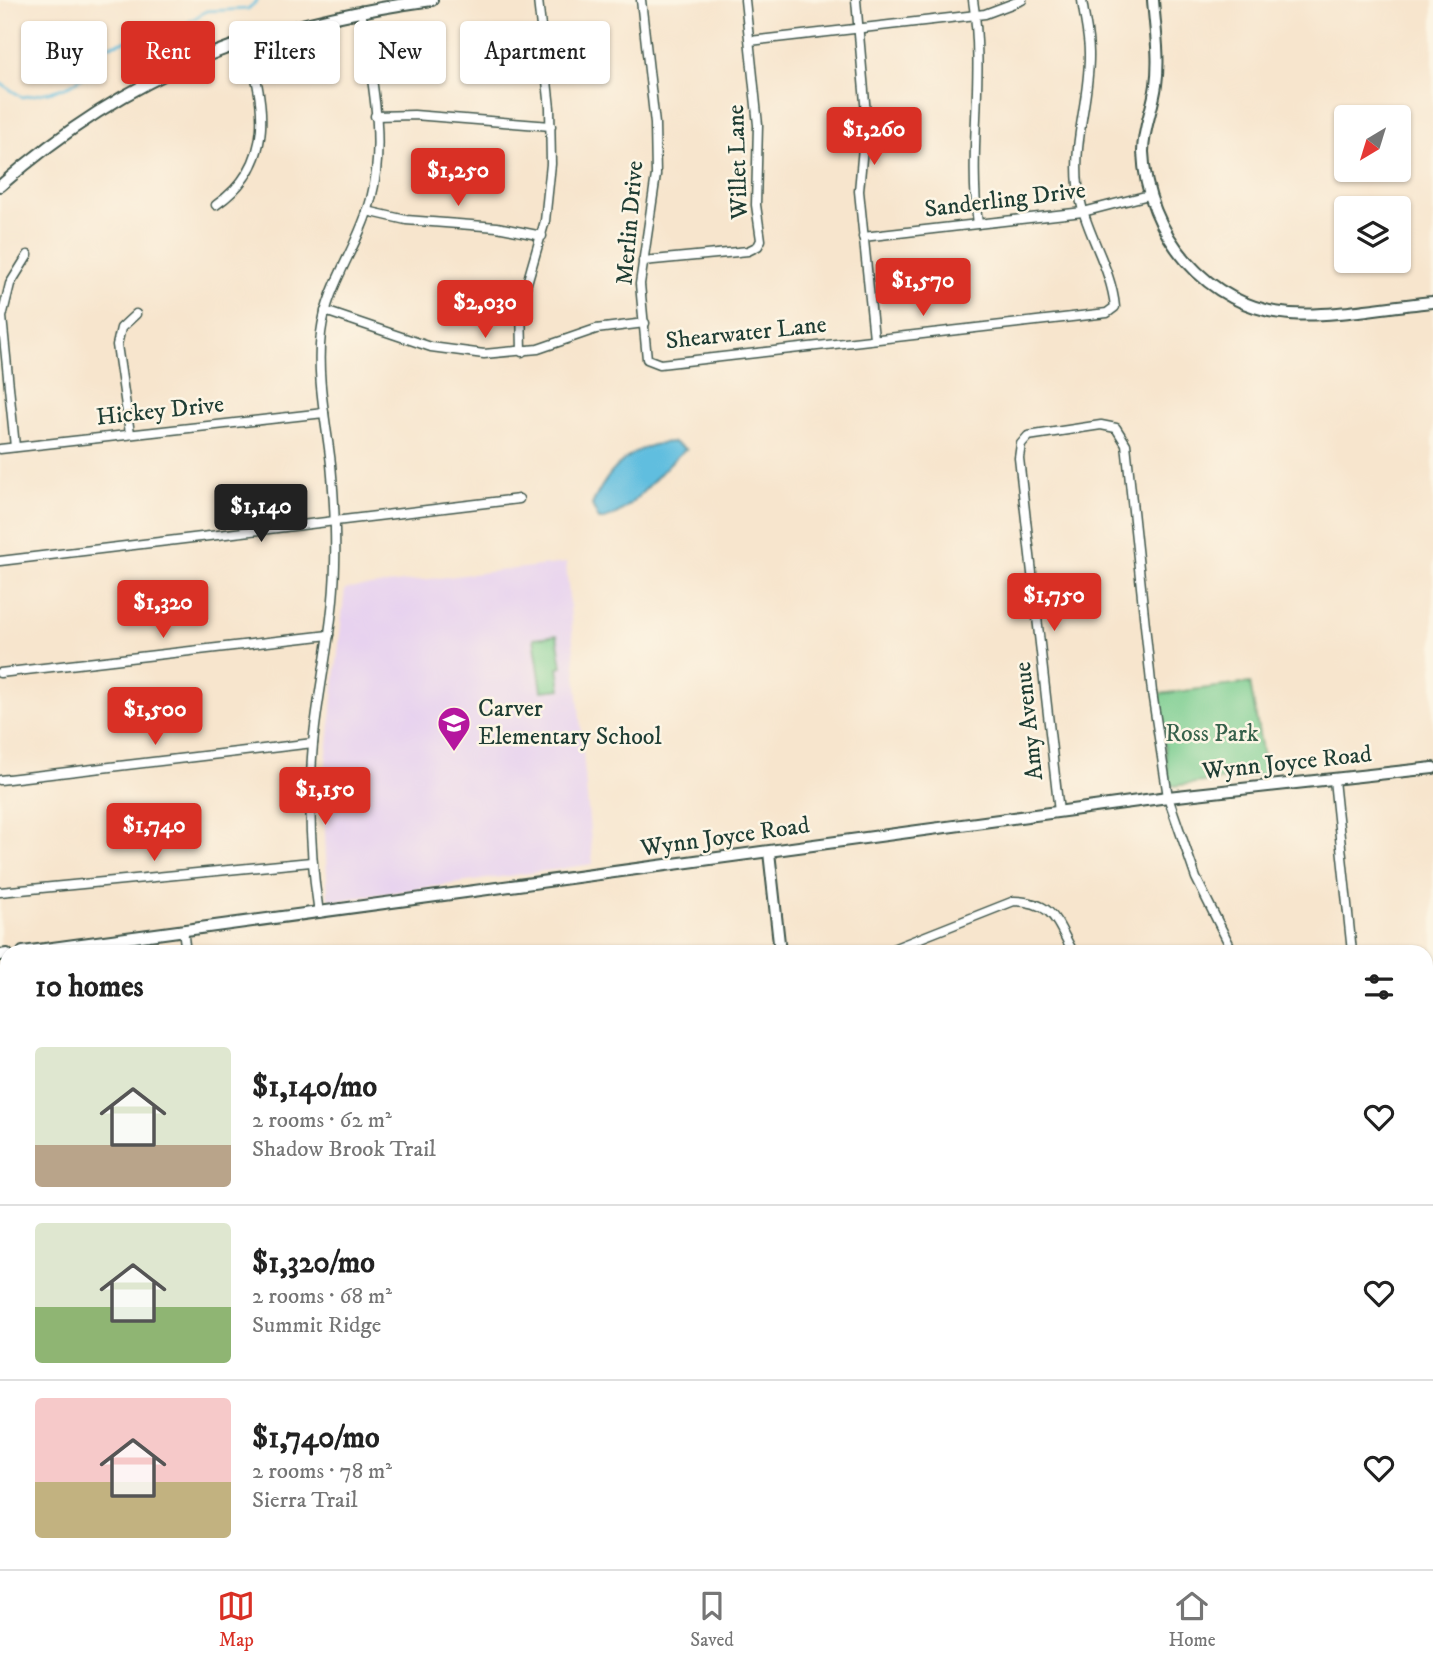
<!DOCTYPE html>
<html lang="en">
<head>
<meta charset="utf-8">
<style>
	body { margin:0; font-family:"IM FELL DW Pica",serif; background:#f2f2f2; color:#222; height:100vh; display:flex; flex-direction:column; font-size:26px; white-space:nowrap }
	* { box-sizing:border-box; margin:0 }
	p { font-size:23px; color:#767676 }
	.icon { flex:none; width:38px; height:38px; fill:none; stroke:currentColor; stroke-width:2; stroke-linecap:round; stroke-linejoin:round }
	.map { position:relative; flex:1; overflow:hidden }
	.sheet { position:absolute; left:0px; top:945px; width:1433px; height:625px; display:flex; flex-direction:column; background:#fff; border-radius:21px 21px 0 0; box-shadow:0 2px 5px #0004 }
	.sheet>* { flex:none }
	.guide { position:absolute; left:21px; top:21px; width:700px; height:63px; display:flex; gap:14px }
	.needle { width:46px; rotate:218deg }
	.fabs { position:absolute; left:1334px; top:105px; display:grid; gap:14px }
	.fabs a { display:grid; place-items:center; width:77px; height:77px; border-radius:7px; background:#fff; box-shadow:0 2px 5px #0004; font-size:35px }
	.price { position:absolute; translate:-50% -60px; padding:0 16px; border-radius:7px; background:#d93025; color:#fff; font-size:23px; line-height:46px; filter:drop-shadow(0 2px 4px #0008) }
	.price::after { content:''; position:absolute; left:50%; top:42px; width:21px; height:16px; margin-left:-10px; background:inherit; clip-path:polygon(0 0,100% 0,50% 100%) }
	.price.selected { background:#222; color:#fff }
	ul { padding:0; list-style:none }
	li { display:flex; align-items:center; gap:21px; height:175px; padding:0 35px }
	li+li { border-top:2px solid #e0e0e0 }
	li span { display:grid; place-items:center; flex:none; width:196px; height:140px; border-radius:7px; color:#555 }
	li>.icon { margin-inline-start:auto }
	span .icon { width:84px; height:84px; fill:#fffc; stroke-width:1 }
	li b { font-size:30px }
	h2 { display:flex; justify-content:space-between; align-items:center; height:84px; padding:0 35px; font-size:30px }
	.pill { padding:0 24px; border-radius:7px; background:#fff; box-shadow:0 2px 5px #0004; font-size:24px; line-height:63px }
	.pill.selected { background:#d93025; color:#fff }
	.tabs { display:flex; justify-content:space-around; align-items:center; height:98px; border-top:2px solid #e0e0e0; background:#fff; font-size:19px; color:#767676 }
	.tabs a { display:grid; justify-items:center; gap:4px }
	.tabs .selected { color:#d93025 }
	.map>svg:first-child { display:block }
</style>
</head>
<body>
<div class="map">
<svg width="1433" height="1569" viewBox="0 0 1433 1569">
	<rect width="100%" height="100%" fill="#fcf5e5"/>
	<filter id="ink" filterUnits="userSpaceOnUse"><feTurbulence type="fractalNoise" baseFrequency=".0143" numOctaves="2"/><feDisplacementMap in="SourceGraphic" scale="14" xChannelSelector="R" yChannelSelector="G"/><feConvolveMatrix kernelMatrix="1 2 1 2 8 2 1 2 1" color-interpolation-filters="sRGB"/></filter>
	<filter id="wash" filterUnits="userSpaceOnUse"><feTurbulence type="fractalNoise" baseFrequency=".00686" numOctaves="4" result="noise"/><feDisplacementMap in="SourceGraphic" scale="28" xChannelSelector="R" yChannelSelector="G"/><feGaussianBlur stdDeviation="1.57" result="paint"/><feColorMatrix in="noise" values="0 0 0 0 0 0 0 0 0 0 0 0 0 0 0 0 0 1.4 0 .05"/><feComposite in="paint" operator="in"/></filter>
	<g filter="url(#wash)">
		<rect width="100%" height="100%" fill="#f7e5cd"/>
		<polygon fill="#e7d2ef" points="566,563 593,864 333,901 328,898 323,790 345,589"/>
		<g fill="#7acd90" stroke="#4c8562" stroke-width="2">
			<polygon points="557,635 562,667 558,668 561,689 542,691 534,638"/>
			<polygon points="1250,683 1266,774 1173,786 1169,783 1158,694"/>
		</g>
		<path fill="#61bedf" stroke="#407e8a" stroke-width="2" d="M673 442 686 449C660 467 632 516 599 520L592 505C608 469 632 444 673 442Z"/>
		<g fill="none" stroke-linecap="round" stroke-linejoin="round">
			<g stroke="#61bedf" stroke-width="2.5">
				<path d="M0 83 22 97C60 91 88 86 104 47L147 35H168L206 11 248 9 258 0"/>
				<polyline points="5,1421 7,1421"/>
			</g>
		</g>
	</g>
	<g filter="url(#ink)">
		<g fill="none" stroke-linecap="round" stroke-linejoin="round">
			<defs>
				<g id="minor">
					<path d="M641 0 655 124 656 175 640 284 647 359 660 364 1107 313 1115 307C1111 264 1082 229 1078 185 1073 139 1090 98 1089 53 1089 35 1084 17 1082 0"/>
					<polyline points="856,0 866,114 859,191 874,338"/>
					<path d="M973 0C985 75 968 149 978 224"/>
					<polyline points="750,41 985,14 1022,0"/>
					<polyline points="375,116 414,115 551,126"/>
					<path d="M216 205C277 163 265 101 245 39"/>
					<polyline points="367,211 406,220 497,227 542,236"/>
					<polyline points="863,237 1083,212 1149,195"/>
					<polyline points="643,261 748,251 758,246 761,240 756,205 758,125 745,0"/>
					<polyline points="325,311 431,347 484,354 538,349 596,329 645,323"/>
					<polyline points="522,352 521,304 545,221 551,164 550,108 538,0"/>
					<polyline points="130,433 117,345 121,328 136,314"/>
					<polyline points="15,447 2,317 10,284 28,255"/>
					<polyline points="0,449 324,413"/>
					<polyline points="0,561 519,499"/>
					<polyline points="0,673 329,635"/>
					<polyline points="0,780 313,743"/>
					<polyline points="1334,780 1352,952"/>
					<polyline points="1059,812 1019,458 1021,444 1028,436 1101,425 1116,428 1126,444 1152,692 1168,797 1196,878 1233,952"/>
					<polyline points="0,892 311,862"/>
					<path d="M319 913C310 856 308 801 313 744 319 684 334 625 335 565 336 532 334 497 331 464 326 421 316 377 321 333 327 284 359 246 371 199 387 139 370 70 361 10"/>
					<polyline points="183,930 186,952"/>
					<path d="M885 952 1014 901C1054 902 1056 921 1073 952"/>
					<polyline points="1426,996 1433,995"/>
					<polyline points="1426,1120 1433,1119"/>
					<polyline points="1426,1242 1433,1241"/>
					<polyline points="1426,1363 1433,1362"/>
					<polyline points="0,1400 7,1398"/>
					<polyline points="0,1448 7,1448"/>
					<polyline points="1426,1484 1433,1483"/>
					<polyline points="0,1546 7,1546"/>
					<polyline points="391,1563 391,1569"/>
					<polyline points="553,1569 644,1564 688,1569"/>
					<polyline points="1156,1569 1156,1563"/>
				</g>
				<g id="tertiary">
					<path d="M1153 0C1155 28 1160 57 1156 85 1153 108 1143 129 1143 152 1146 233 1207 308 1290 314 1334 317 1388 306 1433 302"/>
					<path d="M0 186C133 69 259 24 432 0"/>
					<polyline points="769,852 780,952"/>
					<polyline points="23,952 1168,797 1433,768"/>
					<polyline points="0,955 7,954"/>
					<polyline points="838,1563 839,1569"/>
				</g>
			</defs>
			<use href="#minor" stroke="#3f564b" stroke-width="11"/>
			<use href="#tertiary" stroke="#3f564b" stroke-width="14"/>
			<use href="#minor" stroke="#fff" stroke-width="8"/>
			<use href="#tertiary" stroke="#fff" stroke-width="10"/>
		</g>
	</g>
	<defs>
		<symbol id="school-pin" viewBox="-11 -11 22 30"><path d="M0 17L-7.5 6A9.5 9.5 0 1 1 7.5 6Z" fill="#b5179e" stroke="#fcf5e5"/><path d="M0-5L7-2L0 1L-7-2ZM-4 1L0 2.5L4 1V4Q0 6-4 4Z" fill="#fff"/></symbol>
	</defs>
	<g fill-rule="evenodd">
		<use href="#school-pin" x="435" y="704" width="38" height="52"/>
	</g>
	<g text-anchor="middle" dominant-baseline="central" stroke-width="5" stroke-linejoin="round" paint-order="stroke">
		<g font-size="24" fill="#1f3d34" stroke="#fcf5e5">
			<text transform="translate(738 162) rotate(-92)">Willet Lane</text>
			<text transform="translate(1005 200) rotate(-7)">Sanderling Drive</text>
			<text transform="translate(630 223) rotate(-85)">Merlin Drive</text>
			<text transform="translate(746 333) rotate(-6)">Shearwater Lane</text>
			<text transform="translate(160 411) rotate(-6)">Hickey Drive</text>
			<text transform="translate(1029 721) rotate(-96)">Amy Avenue</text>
			<text transform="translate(1287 763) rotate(-6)">Wynn Joyce Road</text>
			<text transform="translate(725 837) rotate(-8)">Wynn Joyce Road</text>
		</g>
		<g font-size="24" fill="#1f3d34" stroke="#fcf5e5" text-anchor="start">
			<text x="478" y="709">Carver<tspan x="478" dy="28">Elementary School</tspan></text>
		</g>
		<g font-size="24" fill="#36614b" stroke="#fcf5e5">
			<text x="1212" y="734">Ross Park</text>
		</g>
	</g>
</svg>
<div class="fabs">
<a><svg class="needle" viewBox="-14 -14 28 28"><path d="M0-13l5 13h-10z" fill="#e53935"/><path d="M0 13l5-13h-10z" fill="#767676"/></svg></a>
<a><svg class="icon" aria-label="layers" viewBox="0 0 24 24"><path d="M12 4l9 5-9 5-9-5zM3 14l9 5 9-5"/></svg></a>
</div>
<b class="price" style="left:874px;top:167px">$1,260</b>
<b class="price" style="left:458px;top:208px">$1,250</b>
<b class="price" style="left:923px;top:318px">$1,570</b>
<b class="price" style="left:485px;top:340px">$2,030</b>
<b class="price selected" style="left:261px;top:544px">$1,140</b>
<b class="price" style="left:1054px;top:633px">$1,750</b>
<b class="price" style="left:163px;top:640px">$1,320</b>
<b class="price" style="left:155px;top:747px">$1,500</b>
<b class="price" style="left:325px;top:827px">$1,150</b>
<b class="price" style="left:154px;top:863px">$1,740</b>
<div class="guide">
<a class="pill">Buy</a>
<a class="pill selected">Rent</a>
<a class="pill">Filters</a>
<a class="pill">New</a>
<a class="pill">Apartment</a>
</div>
<section class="sheet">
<h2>10 homes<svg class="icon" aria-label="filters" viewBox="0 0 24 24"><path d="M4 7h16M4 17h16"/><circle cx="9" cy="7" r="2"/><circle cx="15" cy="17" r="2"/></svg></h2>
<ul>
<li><span style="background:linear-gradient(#dfe7d0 70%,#b9a48a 0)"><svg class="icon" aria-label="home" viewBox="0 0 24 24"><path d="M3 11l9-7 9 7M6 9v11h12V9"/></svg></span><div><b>$1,140/mo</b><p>2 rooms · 62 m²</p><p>Shadow Brook Trail</p></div><svg class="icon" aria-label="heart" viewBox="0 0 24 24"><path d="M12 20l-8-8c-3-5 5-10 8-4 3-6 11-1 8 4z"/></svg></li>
<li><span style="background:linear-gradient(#dfe7d0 60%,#8fb573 0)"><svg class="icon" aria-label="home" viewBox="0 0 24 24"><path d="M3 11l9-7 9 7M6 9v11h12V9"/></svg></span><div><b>$1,320/mo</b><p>2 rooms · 68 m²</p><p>Summit Ridge</p></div><svg class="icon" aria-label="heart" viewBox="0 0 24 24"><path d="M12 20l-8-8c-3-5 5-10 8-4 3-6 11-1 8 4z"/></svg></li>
<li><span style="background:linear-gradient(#f6c9c9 60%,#c2b280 0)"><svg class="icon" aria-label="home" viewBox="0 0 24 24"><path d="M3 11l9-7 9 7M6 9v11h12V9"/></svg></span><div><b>$1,740/mo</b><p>2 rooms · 78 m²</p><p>Sierra Trail</p></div><svg class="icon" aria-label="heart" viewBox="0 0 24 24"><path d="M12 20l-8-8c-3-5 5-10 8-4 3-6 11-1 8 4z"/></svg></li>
</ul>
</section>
</div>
<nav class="tabs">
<a class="selected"><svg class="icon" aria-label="map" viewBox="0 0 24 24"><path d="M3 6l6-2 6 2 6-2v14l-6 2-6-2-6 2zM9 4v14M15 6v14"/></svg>Map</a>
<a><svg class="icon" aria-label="saved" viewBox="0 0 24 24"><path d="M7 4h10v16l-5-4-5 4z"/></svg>Saved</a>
<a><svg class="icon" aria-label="home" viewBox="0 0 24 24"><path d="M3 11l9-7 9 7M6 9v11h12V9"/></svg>Home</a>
</nav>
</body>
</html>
